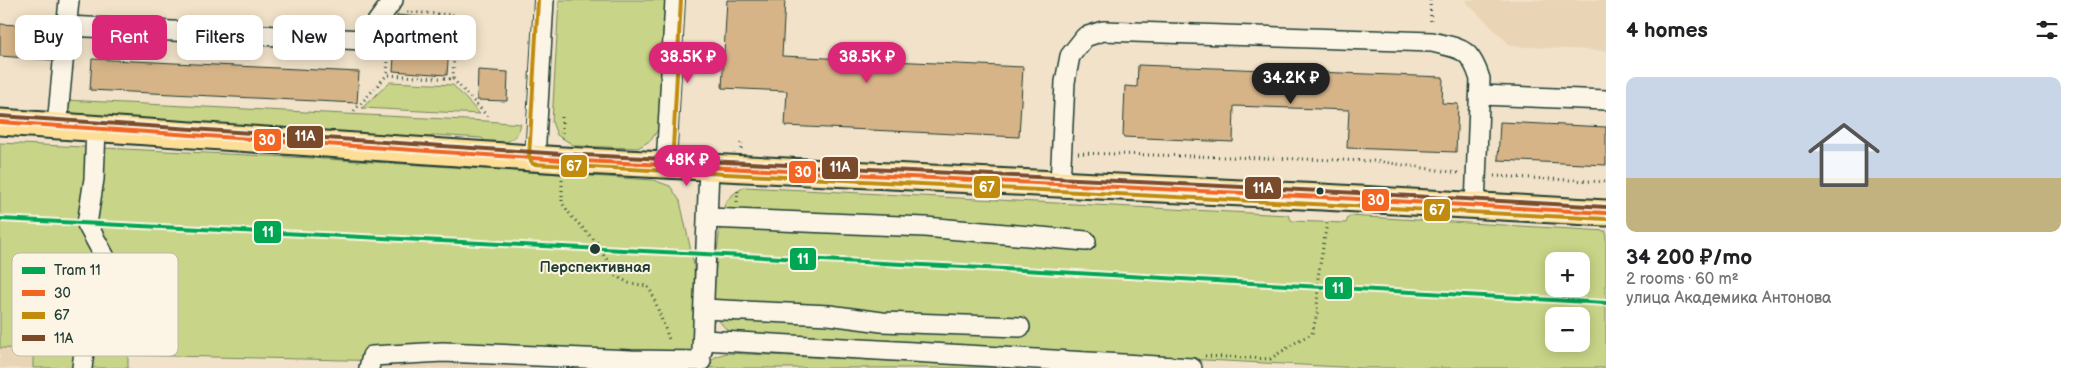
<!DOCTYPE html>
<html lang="en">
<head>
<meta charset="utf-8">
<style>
	body { margin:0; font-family:"Balsamiq Sans",sans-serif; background:#f6f6f6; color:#202124; height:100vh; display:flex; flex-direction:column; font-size:19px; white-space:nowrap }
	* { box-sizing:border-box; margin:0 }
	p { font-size:16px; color:#757577 }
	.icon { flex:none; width:28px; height:28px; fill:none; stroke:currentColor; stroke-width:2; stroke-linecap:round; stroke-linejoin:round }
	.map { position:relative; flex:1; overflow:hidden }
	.drawer { display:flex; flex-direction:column; background:#fff; width:475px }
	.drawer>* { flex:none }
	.hud { position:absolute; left:15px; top:15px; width:475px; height:45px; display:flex; gap:10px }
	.fabs { position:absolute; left:1545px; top:252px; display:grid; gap:10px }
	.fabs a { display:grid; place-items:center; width:45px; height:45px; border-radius:10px; background:#fff; box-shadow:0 2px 12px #0003; font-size:25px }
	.price { position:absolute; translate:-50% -42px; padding:0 11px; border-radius:18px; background:#db2777; color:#fff; font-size:16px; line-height:32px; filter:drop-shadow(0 1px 2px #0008) }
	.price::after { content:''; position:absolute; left:50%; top:30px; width:15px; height:11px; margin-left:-8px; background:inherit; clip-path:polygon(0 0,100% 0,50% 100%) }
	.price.selected { background:#222; color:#fff }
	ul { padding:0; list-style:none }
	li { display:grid; align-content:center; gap:10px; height:265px; padding:0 20px }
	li+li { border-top:1px solid #e0e0e0 }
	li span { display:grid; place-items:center; height:155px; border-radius:10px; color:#555 }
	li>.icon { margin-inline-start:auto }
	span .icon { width:90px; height:90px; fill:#fffc; stroke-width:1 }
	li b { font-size:21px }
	h2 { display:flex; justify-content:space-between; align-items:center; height:60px; padding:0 20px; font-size:21px }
	.pill { padding:0 18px; border-radius:10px; background:#fff; box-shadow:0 2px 12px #0003; font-size:18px; line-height:45px }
	.pill.selected { background:#db2777; color:#fff }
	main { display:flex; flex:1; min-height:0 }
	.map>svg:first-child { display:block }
</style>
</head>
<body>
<main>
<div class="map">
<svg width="1606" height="368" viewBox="0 0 1606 368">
	<rect width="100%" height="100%" fill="#f1e2c9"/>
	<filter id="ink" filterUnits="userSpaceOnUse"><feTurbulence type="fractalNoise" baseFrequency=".02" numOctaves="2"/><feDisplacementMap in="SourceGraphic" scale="10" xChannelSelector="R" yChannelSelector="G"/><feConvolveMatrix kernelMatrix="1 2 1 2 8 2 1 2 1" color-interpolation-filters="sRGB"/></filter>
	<g filter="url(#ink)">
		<g fill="#e9d4b6">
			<polygon points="1467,0 1606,0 1606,51 1511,46 1467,3"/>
			<polygon points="0,348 33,349 33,368 0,368"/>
			<polygon points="377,360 569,364 632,368 376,368"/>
		</g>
		<g fill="#c8d487" stroke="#74885e" fill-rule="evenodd">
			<polygon points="559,0 668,0 659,128 651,140 638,148 575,146 557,135 552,122"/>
			<polygon points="390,82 453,85 480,114 362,108"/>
			<path d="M65 100 486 121 521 124C516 143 504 144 486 143L482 138 434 135 425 140 76 117 68 109Z"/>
			<polygon points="0,143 310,158 653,180 670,186 680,201 694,265 695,316 692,368 128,355 128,368 33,368 33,349 0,348"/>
			<path d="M745 187 1288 215 1292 221 1346 223 1349 216 1606 231V368H1361L737 336C727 331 718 323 715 311 712 295 719 219 725 204 729 196 737 191 745 187ZM1554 261H1581V289H1554ZM1554 316H1581V344H1554Z"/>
			<path d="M727 353 1035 368H706C710 358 718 355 727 353Z"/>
		</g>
		<g fill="#d6b488" stroke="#1f3d34">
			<polygon points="727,0 785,0 782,56 1023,67 1019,137 785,126 787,91 722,88"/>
			<polygon points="397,15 451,20 447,75 393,71"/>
			<polygon points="0,24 55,27 52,60 0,56"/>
			<polygon points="92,59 359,72 357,103 90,90"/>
			<polygon points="1138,65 1443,77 1442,103 1458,104 1456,152 1347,148 1349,110 1234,106 1233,142 1123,137 1125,86 1137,87"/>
			<polygon points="478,70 508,72 507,101 477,100"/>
			<polygon points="1500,122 1606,127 1606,165 1498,160"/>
		</g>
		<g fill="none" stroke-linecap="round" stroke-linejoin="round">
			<defs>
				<g id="minor">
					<polyline points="67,26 364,40 393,0"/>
					<polyline points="1481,95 1606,100"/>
					<polyline points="57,126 69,0"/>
					<polyline points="535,158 544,0"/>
					<polyline points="666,166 675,0"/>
					<path d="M1060 184 1065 82 1070 56 1085 37 1103 31 1432 42C1462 49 1470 48 1480 79L1475 206"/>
					<polyline points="708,218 925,227 1086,241"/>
					<polyline points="704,309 829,315 882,322 1020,327"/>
					<polyline points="703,340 1192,368"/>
					<polyline points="702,351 709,168"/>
					<polyline points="82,368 86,335 104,317 112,287 107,261 87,224 94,179 96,129"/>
					<polyline points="369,368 372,356 443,352 631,360 701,361"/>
				</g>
				<polyline id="major" points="0,122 562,160 1322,197 1606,213"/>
			</defs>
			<use href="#minor" stroke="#1f3d34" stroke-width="22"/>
			<use href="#major" stroke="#1f3d34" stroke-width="29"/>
			<g stroke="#1f3d34" stroke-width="3" stroke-dasharray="1 4" stroke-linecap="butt">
				<polyline points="1430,0 1431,24"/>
				<polyline points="385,41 389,41 387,75 453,79 455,15 407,12"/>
				<polyline points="453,79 489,118"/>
				<polyline points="354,111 387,75"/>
				<polyline points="562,117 562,139"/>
				<polyline points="741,149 741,140"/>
				<polyline points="1078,153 1376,161 1458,173"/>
				<polyline points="1494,176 1606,182"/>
				<polyline points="562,180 562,203 572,217 600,246 604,256 616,270 616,276 629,283 647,286 652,293 670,342"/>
				<polyline points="737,202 738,188"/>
				<polyline points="1205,356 1270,359 1301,339 1312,334 1317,313 1318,277 1327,223"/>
			</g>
			<use href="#minor" stroke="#fcf5e5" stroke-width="19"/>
			<use href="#major" stroke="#fdde96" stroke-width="25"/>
			<defs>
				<polyline id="bus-1" points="0,122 562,160 1322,197 1606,213"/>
				<g id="bus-2">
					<polyline points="538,0 529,158 533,164 1606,219"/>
					<polyline points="672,166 681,0"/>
				</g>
				<polyline id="bus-3" points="0,116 562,154 1322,191 1606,207"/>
			</defs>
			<use href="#bus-1" stroke="#fcf5e5" stroke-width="8"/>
			<use href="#bus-2" stroke="#fcf5e5" stroke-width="8"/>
			<use href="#bus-3" stroke="#fcf5e5" stroke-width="8"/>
			<use href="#bus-1" stroke="#f26522" stroke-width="4"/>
			<use href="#bus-2" stroke="#c18c0d" stroke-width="4"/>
			<use href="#bus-3" stroke="#7a4b2a" stroke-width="4"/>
			<defs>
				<polyline id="tram-1" points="0,219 1004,269 1606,303"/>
			</defs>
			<use href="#tram-1" stroke="#fcf5e5" stroke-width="8"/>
			<use href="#tram-1" stroke="#00a651" stroke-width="4"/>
		</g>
	</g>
	<g fill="#1f3d34" stroke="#fcf5e5" stroke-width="2">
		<circle cx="1320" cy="191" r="4.5"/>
		<circle cx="595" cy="249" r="6"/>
	</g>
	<g text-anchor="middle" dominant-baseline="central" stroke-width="4" stroke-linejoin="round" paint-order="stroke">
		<g font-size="15" font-weight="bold" fill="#1f3d34" stroke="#fcf5e5">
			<text x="595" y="267">Перспективная</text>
		</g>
	</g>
	<rect x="12" y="253" width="166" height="103" rx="8" fill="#fcf5e5" stroke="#babeb0" stroke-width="1"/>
	<rect x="22" y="267" width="23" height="7" fill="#00a651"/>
	<rect x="22" y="290" width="23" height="6" fill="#f26522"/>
	<rect x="22" y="312" width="23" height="7" fill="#c18c0d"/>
	<rect x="22" y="335" width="23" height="6" fill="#7a4b2a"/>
	<g font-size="14" fill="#1f3d34">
		<text x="54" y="275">Tram 11</text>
		<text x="54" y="298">30</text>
		<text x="54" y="320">67</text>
		<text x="54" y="343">11А</text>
	</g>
	<g stroke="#fcf5e5" stroke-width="2">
		<rect x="286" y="125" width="38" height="24" rx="5" fill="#7a4b2a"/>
		<rect x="253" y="128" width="29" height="24" rx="5" fill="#f26522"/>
		<rect x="560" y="154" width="28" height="24" rx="5" fill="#c18c0d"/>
		<rect x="821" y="156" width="38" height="24" rx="5" fill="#7a4b2a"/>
		<rect x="788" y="160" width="29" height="24" rx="5" fill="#f26522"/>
		<rect x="973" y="175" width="28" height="24" rx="5" fill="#c18c0d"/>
		<rect x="1244" y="176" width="38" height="24" rx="5" fill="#7a4b2a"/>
		<rect x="1361" y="188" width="29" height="24" rx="5" fill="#f26522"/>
		<rect x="1423" y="198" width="28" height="24" rx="5" fill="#c18c0d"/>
		<rect x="253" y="220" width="29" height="24" rx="5" fill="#00a651"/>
		<rect x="789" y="247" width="28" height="24" rx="5" fill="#00a651"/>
		<rect x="1324" y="276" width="29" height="24" rx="5" fill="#00a651"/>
	</g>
	<g font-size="14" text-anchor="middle" font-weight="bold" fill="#fff">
		<text x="305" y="141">11А</text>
		<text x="267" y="145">30</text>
		<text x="574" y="171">67</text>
		<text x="840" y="172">11А</text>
		<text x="803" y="177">30</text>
		<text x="987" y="192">67</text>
		<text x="1263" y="193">11А</text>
		<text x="1376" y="205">30</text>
		<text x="1437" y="215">67</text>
		<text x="268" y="237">11</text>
		<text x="803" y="264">11</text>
		<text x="1338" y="293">11</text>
	</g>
</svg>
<div class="fabs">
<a>+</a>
<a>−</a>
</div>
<b class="price" style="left:688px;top:84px">38.5K ₽</b>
<b class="price" style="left:867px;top:84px">38.5K ₽</b>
<b class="price selected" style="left:1291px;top:105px">34.2K ₽</b>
<b class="price" style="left:687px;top:187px">48K ₽</b>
<div class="hud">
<a class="pill">Buy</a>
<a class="pill selected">Rent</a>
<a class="pill">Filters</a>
<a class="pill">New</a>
<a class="pill">Apartment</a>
</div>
</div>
<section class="drawer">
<h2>4 homes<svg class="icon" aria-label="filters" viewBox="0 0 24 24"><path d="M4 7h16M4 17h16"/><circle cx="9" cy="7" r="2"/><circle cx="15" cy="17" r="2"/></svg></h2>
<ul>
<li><span style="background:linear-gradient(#c9d6e8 65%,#c2b280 0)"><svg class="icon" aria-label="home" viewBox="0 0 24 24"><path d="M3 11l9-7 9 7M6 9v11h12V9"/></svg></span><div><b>34 200 ₽/mo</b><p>2 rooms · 60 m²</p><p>улица Академика Антонова</p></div></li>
</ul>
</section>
</main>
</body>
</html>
